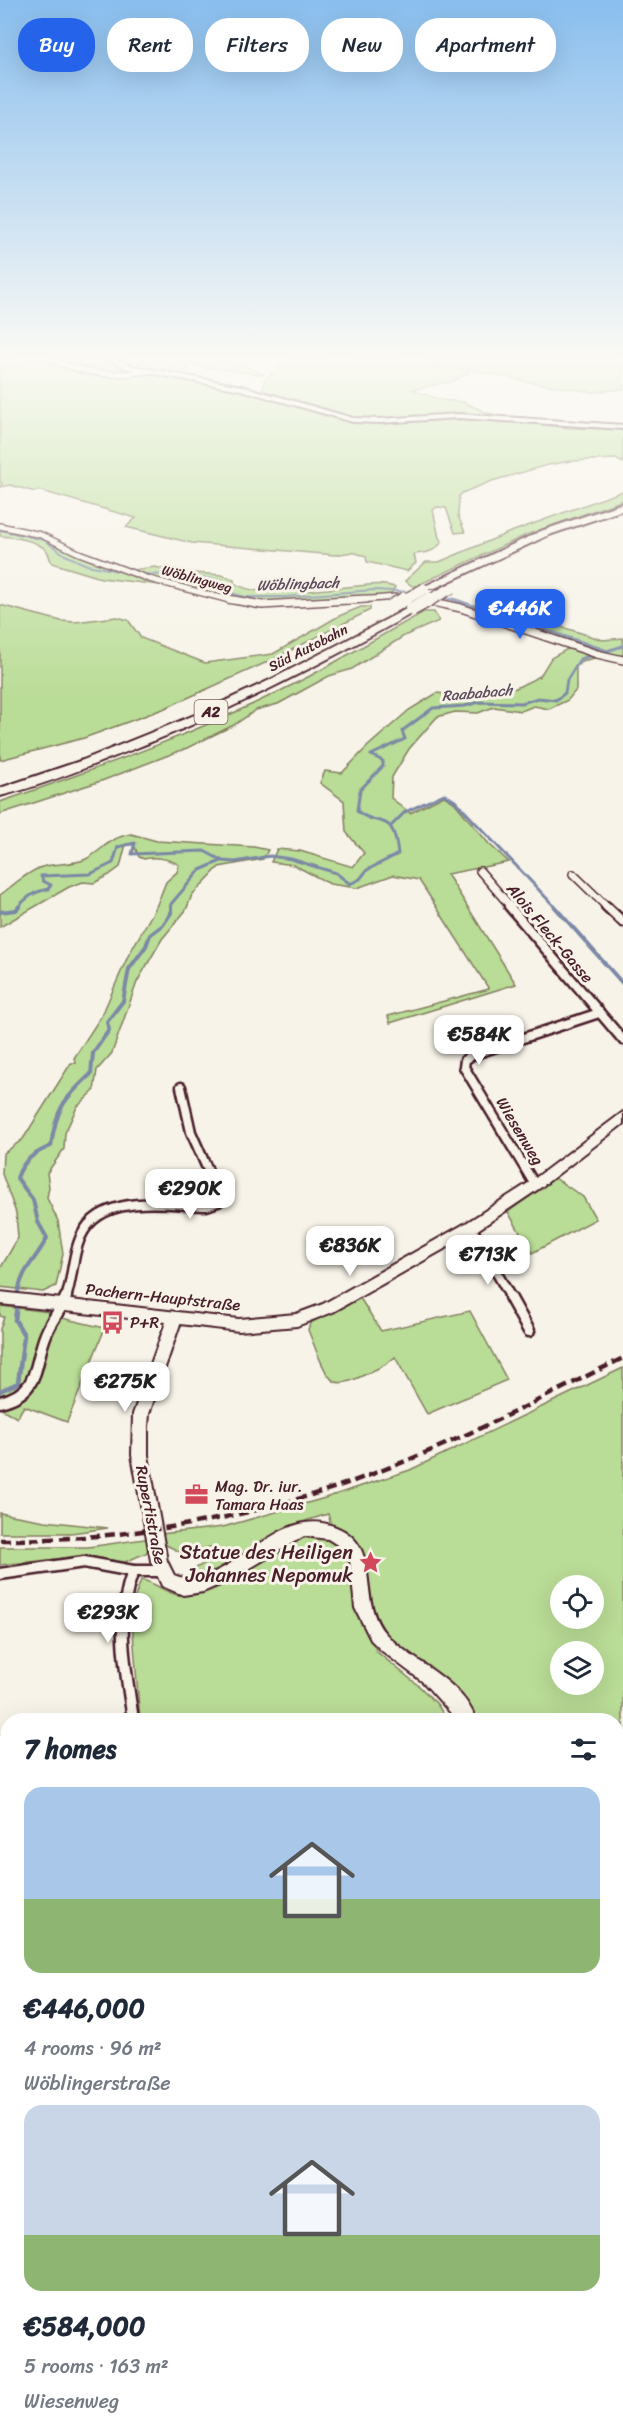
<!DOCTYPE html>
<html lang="en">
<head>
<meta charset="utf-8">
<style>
	body { margin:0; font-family:Sriracha,sans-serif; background:#f6f6f7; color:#1f2937; height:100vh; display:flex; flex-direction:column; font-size:22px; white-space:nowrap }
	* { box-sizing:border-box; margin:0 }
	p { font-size:20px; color:#747a83 }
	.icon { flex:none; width:33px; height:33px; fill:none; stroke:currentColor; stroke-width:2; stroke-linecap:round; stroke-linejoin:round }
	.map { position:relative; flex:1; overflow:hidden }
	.panel { position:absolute; left:0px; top:1713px; width:624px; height:722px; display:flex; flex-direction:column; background:#fff; border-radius:24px 24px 0 0; box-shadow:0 6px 24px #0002 }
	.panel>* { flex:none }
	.hud { position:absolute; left:18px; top:18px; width:588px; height:54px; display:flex; gap:12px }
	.fabs { position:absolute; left:550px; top:1575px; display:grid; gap:12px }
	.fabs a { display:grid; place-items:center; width:54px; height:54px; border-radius:50%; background:#fff; box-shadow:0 6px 24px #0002; font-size:30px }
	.price { position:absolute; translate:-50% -51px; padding:0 14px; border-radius:12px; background:#fff; color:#222; font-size:20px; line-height:39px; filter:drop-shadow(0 2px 3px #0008) }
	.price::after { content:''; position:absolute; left:50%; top:36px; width:18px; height:14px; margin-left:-9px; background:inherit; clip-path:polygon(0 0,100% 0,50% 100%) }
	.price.active { background:#2563eb; color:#fff }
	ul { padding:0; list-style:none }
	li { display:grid; align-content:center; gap:12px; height:318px; padding:0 24px }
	li span { display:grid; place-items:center; height:186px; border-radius:18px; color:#555 }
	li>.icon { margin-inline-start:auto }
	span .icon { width:108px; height:108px; fill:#fffc; stroke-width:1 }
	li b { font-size:26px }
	h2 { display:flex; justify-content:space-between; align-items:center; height:72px; padding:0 24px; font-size:26px }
	.chip { padding:0 21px; border-radius:24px; background:#fff; box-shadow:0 6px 24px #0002; font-size:21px; line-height:54px }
	.chip.active { background:#2563eb; color:#fff }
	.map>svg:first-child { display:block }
</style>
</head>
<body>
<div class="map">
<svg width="623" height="2434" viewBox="0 0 623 2434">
	<rect width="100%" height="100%" fill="#f7f3e8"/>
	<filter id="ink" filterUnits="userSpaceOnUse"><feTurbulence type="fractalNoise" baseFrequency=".0167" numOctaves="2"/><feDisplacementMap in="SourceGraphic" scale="12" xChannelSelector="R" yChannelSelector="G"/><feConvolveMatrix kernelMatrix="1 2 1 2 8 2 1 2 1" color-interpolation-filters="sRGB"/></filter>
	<g filter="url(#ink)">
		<g fill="#b9dc96" stroke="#827e60" stroke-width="1.5" fill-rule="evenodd">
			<path d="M0 360H51L82 374 100 377H120L146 372 260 393 264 386V380L289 360H410V362L447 368 427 363 432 360H623V389L593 392 528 382 464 368H454L469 369V372L453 381 412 390 442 400 464 402 483 411 515 421 568 428 623 429V463L616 459 571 461 548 465 492 481 462 493 459 496 458 516 465 532 455 533 446 508 437 507 433 510 439 538 442 541C436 552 426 553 414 554L416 563 407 571 367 562 366 556 352 552 335 555 192 543 126 527 136 518 38 490 35 492 10 485 0 487 2 483 0 482Z"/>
			<polygon points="56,360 105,360 136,370 111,376"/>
			<path d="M143 360C156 360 169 361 181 362 218 364 228 355 265 375L191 365 182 375 133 367Z"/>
			<polygon points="623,491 623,500 526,535 414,587 405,581 426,562 439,562 508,533"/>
			<path d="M0 528 39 536 125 571 155 567 179 572 222 575 234 580V583C259 600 328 588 358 586 370 585 383 583 395 587L391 595 275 604 228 598 224 601 160 585 101 578 52 563C49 559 50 554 46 550 36 540 13 537 0 536Z"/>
			<polygon points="0,605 61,621 75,622 117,617 128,620 141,638 205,663 273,654 339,616 361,607 370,607 370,610 276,658 163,709 84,738 0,760"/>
			<path d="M424 612H434L439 621 404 636 352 669 329 676 278 704 256 710 234 725 187 748 104 780 0 814V802C105 766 210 728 308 677 347 656 385 633 424 612Z"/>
			<polygon points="530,617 603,640 623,638 623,655 616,657 512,623"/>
			<polygon points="571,647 595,658 582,661 576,667 576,690 568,700 549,709 534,706 521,711 494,707 478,713 455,712 437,717 409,749 392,777 391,798 410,813 444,796 454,802 489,844 509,862 447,874 516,984 390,1023 388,1016 489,989 419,880 393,875 357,888 330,884 294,865 271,862 277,849 300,851 353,867 364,853 346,832 344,801 320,783 325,771 342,773 367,747 409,710 437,693 468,697 516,688 540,676 551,658"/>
			<path d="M131 834 157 841 254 847 268 850 263 859 219 867 192 895 186 910 162 939 137 982 112 1053 97 1070 94 1091 77 1107 65 1133 64 1149 47 1173 49 1187 47 1198 58 1221 63 1254 56 1286 43 1292 0 1287V1269L18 1238 16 1213 2 1174 3 1154 23 1139 71 1063H76L74 1058 102 1015 128 956 156 907 166 882 177 872 179 865C170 859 155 856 144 859L139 857 134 845 126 844 120 867 109 875 94 883 83 882 69 887 0 927V895C12 886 25 874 39 868 54 862 71 866 86 859 105 849 106 839 131 834Z"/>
			<polygon points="555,1178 583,1197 596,1219 532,1253 508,1212"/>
			<path d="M360 1298 381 1331 470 1311 507 1380 427 1414 395 1357C386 1366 374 1370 362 1376 355 1379 342 1386 334 1381 324 1376 313 1341 308 1330L310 1323Z"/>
			<polygon points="0,1306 50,1312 40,1333 45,1352 48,1348 48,1336 62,1318 105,1328 67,1422 24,1406 17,1418 0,1408 0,1329 4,1317 0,1316"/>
			<path d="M623 1368V2112L616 2102V1720H473C467 1712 461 1702 453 1695 429 1672 396 1652 380 1623 356 1579 387 1557 331 1525L328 1514 286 1527 203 1580 193 1577 190 1573 194 1569 214 1558 211 1547 182 1553 164 1544 161 1534 223 1527 325 1498 410 1470ZM561 1586H594V1618H561ZM561 1652H594V1684H561Z"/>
			<polygon points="0,1513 45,1521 108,1528 71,1533 0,1533"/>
			<path d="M307 1537 327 1538 344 1549 351 1563 376 1651 419 1686 437 1704 447 1720H140L131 1608 141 1580C156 1582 164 1593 179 1595 223 1602 265 1547 307 1537Z"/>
			<polygon points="151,1538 151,1544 146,1553 125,1562 86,1556 0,1565 0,1547 88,1547"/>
			<polygon points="7,1731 8,2008 0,2009 0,1734"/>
			<polygon points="617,2136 623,2145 623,2434 95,2434 93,2427 616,2427"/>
		</g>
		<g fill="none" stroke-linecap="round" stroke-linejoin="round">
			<g stroke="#7b88a6" stroke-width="2">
				<polyline points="0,530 44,540 65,555 87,565 123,572"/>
				<polyline points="136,574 177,575 221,580 231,593 245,597 284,597 374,590 410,592"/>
				<polyline points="441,597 458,601"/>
			</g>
			<g stroke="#7b88a6" stroke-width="3">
				<polyline points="453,599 605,650"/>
				<polyline points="391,826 405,812 444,794 455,801 555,907"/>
				<path d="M18 907C28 896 34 892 48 889L51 885 43 881 41 876 90 874 113 863 118 847 135 843 132 854 204 851 223 861 235 862 270 856 291 859 336 873 350 884 360 879 367 870 398 854C393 808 380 830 357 811L360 790 383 766V761L371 755 405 739 402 731 433 708 465 706 479 702 522 703 538 698 556 700 565 693 567 680 580 659 623 646"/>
				<polyline points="171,907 171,904 200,870 221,861"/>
			</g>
			<g stroke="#7b88a6" stroke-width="4">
				<polyline points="554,906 623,984"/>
				<polyline points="0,912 16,910 20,906"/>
				<path d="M17 1298C21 1268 35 1262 47 1238L38 1222 33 1200 17 1178C23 1160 34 1153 51 1146 56 1108 64 1099 91 1074L93 1053 109 1030 107 1022 123 1001 129 969 146 946 150 935 163 925 171 913V906"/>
			</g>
			<polyline stroke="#7b88a6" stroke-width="4.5" points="0,1391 18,1383 24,1335 15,1320 18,1297"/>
			<defs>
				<g id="street-far3">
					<path d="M53 360C85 374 113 377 147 371"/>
					<polyline points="0,526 41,535 79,553 149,579 233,601"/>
					<polyline points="347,601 396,597"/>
				</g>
				<g id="street-far2">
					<polyline points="228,599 262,605 366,599"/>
					<polyline points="438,603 461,608 597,654 623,660"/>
					<polyline points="480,871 511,907"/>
					<polyline points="573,874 607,907"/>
				</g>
				<g id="street-far1">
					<polyline points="509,906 623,1040"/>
					<polyline points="606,906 623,922"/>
					<polyline points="535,1185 464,1067 465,1060 472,1055 599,1013"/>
					<polyline points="471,1227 511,1298"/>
					<path d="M66 1298C72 1281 72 1262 78 1244 94 1191 163 1205 207 1206L218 1202V1193L191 1132 181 1087"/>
				</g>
				<g id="street">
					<polyline points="510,1297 529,1331"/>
					<path d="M0 1402C41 1392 33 1366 46 1334 51 1320 61 1310 66 1297"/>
					<path d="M133 1571C114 1622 126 1668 133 1720"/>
					<polyline points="0,1574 84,1562 133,1571 161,1571"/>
				</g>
				<g id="secondary">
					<polygon points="106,360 116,360 133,366 242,386 353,418 379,419 459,414 623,425 623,429 459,418 379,423 353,422 241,390 132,370"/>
					<path d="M623 1112V1124L540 1188 476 1231 333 1312 297 1326 239 1331 180 1324 149 1414 148 1427V1455L167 1561 174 1575C222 1596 272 1509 327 1524 387 1540 354 1597 385 1633 411 1662 462 1679 476 1720H457L423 1682 382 1651 371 1640 355 1608 350 1560 339 1546 328 1539 304 1536 230 1580 203 1592 183 1595 162 1586 151 1561 132 1455 133 1414 166 1322 0 1304V1292L239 1319 296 1314 323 1304 466 1223 530 1182Z"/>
					<polygon points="616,2099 623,2102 623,2129 616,2127"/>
				</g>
				<g id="highway">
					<polygon points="623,503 623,510 549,535 435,588 427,588 425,586 541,531"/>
					<path d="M412 606 416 607V611C316 667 215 719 108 759 73 773 37 787 0 796V788L83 760 197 714 272 679Z"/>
				</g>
			</defs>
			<use href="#street-far3" stroke="#4a1f2b" stroke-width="8"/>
			<use href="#street-far2" stroke="#4a1f2b" stroke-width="10"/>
			<use href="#street-far1" stroke="#4a1f2b" stroke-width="13"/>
			<use href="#street" stroke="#4a1f2b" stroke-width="15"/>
			<use href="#secondary" stroke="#4a1f2b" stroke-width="4"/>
			<use href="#highway" stroke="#4a1f2b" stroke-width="4"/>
			<use href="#street-far3" stroke="#f7f3e8" stroke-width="5"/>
			<use href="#street-far2" stroke="#f7f3e8" stroke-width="7"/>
			<use href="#street-far1" stroke="#f7f3e8" stroke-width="8"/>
			<use href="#street" stroke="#f7f3e8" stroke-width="10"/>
			<use href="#secondary" fill="#f7f3e8" fill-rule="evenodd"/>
			<use href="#highway" fill="#f7f3e8" fill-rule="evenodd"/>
			<path stroke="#4a1f2b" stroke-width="4.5" stroke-dasharray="10 5" stroke-linecap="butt" d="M0 1540C132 1540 260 1518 383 1470 466 1438 544 1397 623 1358"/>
			<defs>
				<g id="highway-bridge-far1">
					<polyline points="402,601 424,589"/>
					<polyline points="428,601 452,588"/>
				</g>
				<g id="highway-bridge">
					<polyline points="392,606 405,599"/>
					<polyline points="412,609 430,599"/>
				</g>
			</defs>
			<use href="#highway-bridge-far1" stroke="#4a1f2b" stroke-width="13" stroke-linecap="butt"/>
			<use href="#highway-bridge" stroke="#4a1f2b" stroke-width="16" stroke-linecap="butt"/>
			<use href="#highway-bridge-far1" stroke="#f7f3e8" stroke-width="10"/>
			<use href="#highway-bridge" stroke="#f7f3e8" stroke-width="13"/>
		</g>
	</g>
	<linearGradient id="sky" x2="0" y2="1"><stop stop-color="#89beee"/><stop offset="0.51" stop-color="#fbfaf5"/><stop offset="1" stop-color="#fbfaf5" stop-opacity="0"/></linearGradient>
	<rect width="623" height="701" fill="url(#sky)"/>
	<defs>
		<symbol id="bus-bare" viewBox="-9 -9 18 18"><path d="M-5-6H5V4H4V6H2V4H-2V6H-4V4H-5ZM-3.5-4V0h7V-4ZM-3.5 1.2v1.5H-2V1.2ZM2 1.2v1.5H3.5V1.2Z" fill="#d1495b" stroke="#f7f3e8" stroke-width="2.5" paint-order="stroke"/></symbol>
		<symbol id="office-bare" viewBox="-9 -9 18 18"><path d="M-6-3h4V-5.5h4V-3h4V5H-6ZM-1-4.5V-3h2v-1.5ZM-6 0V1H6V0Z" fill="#d1495b" stroke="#f7f3e8" stroke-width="2.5" paint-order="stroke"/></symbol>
		<symbol id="sight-bare" viewBox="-9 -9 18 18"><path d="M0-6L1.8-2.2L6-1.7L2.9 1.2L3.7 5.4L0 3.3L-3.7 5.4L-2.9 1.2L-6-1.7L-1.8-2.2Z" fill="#d1495b" stroke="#f7f3e8" stroke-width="2.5" paint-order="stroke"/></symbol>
	</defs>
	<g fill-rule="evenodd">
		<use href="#bus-bare" x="96" y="1306" width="33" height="33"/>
		<use href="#office-bare" x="180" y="1478" width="33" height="33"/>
		<use href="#sight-bare" x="354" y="1546" width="33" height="33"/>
	</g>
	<g text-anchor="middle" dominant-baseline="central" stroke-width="6" stroke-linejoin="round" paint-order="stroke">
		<g font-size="14" fill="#4a1f2b" stroke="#f7f3e8">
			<text transform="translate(197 579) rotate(15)">Wöblingweg</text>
			<text transform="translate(308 648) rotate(-27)">Süd Autobahn</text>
		</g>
		<g font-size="15" font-style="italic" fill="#5e4b5e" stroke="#f7f3e8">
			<text transform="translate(298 584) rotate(-2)">Wöblingbach</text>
			<text transform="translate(477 693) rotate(-5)">Raababach</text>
		</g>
		<rect fill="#f7f3e8" stroke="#7e5f64" stroke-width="1.5" x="194.5" y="700" width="33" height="24" rx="4.5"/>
		<g font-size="15" font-weight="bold" fill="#4a1f2b">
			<text x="211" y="712">A2</text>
		</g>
		<g font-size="16" fill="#4a1f2b" stroke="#f7f3e8">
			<text transform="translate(550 933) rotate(50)">Alois Fleck-Gasse</text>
			<text transform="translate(520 1131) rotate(59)">Wiesenweg</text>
			<text transform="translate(163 1297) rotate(6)">Pachern-Hauptstraße</text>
			<text transform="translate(151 1515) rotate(79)">Rupertistraße</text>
		</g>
		<g font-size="16" fill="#4a1f2b" stroke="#f7f3e8" text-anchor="start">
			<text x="130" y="1322">P+R</text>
			<text x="215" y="1486">Mag. Dr. iur.<tspan x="215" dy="18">Tamara Haas</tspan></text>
		</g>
		<g font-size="20" fill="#4a1f2b" stroke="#f7f3e8" text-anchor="end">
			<text x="353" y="1552">Statue des Heiligen<tspan x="353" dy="23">Johannes Nepomuk</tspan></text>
		</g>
	</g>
</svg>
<div class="fabs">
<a><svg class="icon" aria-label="locate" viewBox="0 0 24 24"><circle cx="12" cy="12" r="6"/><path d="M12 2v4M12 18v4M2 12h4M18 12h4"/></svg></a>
<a><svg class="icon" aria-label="layers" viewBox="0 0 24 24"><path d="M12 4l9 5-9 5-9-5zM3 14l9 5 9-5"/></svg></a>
</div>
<b class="price active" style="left:520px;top:640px">€446K</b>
<b class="price" style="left:479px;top:1066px">€584K</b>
<b class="price" style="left:190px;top:1220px">€290K</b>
<b class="price" style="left:350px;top:1277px">€836K</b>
<b class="price" style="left:488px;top:1286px">€713K</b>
<b class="price" style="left:125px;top:1413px">€275K</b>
<b class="price" style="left:108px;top:1644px">€293K</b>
<div class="hud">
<a class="chip active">Buy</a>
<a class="chip">Rent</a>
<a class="chip">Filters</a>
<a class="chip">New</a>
<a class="chip">Apartment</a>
</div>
<section class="panel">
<h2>7 homes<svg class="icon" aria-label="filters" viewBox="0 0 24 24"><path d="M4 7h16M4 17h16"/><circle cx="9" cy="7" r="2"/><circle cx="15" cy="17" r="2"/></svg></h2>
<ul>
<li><span style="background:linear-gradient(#a9c7e8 60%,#8fb573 0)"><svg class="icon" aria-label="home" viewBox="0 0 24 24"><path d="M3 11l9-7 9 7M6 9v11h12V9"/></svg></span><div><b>€446,000</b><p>4 rooms · 96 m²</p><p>Wöblingerstraße</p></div></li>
<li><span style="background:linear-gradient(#c9d6e8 70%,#8fb573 0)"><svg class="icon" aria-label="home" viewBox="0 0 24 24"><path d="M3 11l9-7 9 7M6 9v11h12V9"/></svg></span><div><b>€584,000</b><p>5 rooms · 163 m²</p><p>Wiesenweg</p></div></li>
</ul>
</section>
</div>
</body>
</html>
